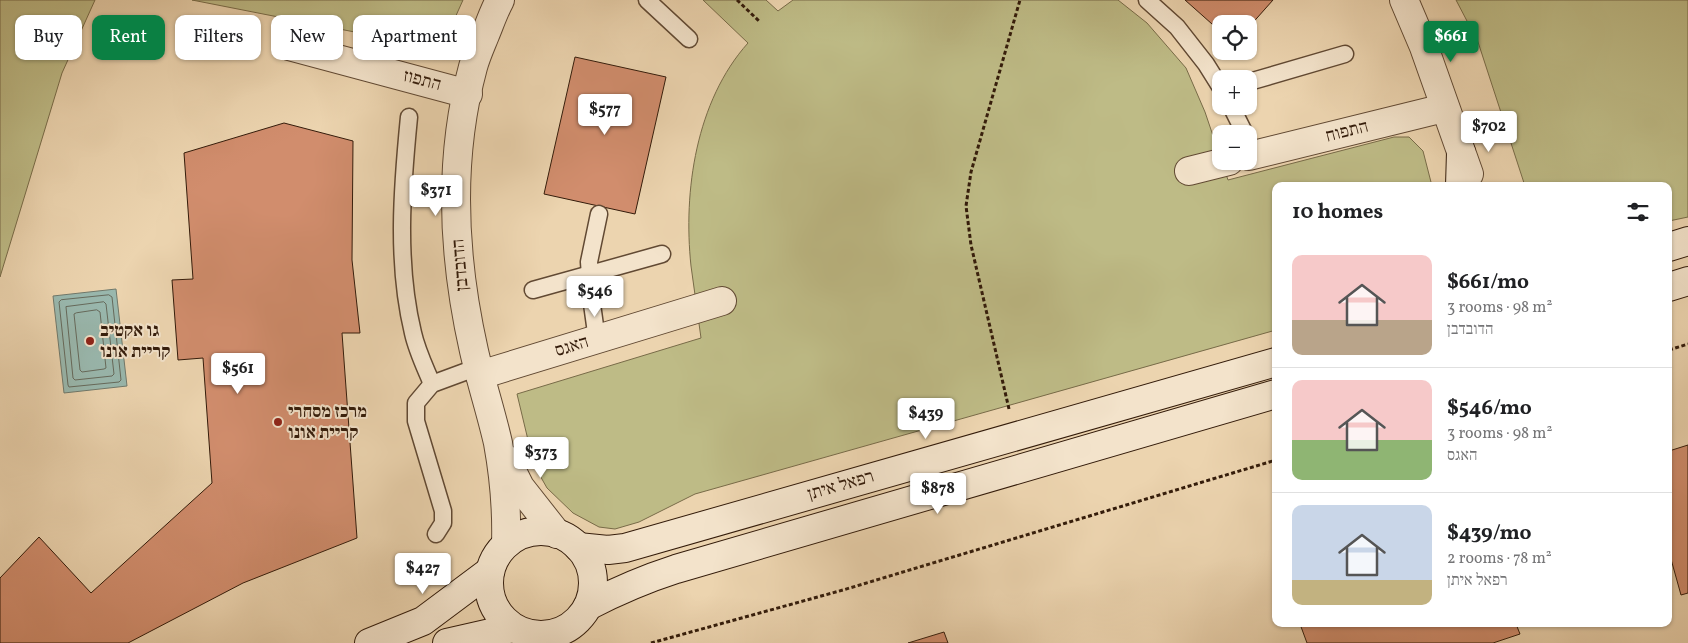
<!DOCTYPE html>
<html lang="en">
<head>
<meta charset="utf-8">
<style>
	body { margin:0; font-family:Vollkorn,"Frank Ruhl Libre",serif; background:#f6f6f6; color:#202124; height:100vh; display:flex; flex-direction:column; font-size:19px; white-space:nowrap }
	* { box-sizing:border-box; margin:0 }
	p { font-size:16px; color:#757577 }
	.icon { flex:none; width:28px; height:28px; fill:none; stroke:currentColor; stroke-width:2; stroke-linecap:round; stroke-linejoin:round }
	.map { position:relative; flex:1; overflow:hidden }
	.drawer { position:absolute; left:1272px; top:182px; width:400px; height:445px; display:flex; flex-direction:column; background:#fff; border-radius:10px; box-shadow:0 1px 4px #0004 }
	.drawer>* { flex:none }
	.top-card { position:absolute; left:15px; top:15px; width:475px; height:45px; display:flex; gap:10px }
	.buttons { position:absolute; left:1212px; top:15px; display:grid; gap:10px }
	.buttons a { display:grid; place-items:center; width:45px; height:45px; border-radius:10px; background:#fff; box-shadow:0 1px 4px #0004; font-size:25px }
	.price { position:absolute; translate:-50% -42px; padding:0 11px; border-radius:5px; background:#fff; color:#222; font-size:16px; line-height:32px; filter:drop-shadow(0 1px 2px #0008) }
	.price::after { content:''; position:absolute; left:50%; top:30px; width:15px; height:11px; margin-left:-8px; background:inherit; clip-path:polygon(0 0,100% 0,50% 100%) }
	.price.on { background:#0b8043; color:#fff }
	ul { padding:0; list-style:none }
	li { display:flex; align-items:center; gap:15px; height:125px; padding:0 20px }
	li+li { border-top:1px solid #e0e0e0 }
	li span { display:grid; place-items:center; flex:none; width:140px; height:100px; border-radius:10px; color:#555 }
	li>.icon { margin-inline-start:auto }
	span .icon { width:60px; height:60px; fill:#fffc; stroke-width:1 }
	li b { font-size:21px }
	h2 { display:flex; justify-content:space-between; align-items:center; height:60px; padding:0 20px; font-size:21px }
	.chip { padding:0 18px; border-radius:10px; background:#fff; box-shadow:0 1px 4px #0004; font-size:18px; line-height:45px }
	.chip.on { background:#0b8043; color:#fff }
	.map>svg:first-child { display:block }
</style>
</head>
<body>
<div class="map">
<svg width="1688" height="643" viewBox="0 0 1688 643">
	<rect width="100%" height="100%" fill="#ecd4af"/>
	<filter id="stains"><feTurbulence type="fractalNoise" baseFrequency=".004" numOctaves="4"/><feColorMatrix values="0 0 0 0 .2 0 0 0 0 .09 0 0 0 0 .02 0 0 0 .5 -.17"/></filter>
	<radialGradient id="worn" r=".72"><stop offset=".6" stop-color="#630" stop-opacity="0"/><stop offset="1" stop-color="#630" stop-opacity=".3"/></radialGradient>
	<g fill="#bebb86" stroke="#786b48">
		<polygon points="0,0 95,0 62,73 0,277"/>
		<polygon points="192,0 463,0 441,49"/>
		<path d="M703 0H766L778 11 793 0H1118L1147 23 1186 68 1205 112 1228 180 1394 137H1409L1423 151 1432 186H1276V330L695 494 639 522 615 529 599 527 573 513 547 488 534 465 517 394 701 338C698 314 694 290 691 266 683 191 696 101 748 43Z"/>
		<polygon points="1456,0 1688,0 1688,217 1669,221 1669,186 1525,186 1478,42"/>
	</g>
	<polygon fill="#99b8ae" stroke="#70796c" points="116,289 127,386 64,393 53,296"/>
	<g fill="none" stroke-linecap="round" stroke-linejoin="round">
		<g stroke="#666a5c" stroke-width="1">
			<polygon points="109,295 112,297 121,380 119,382 69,387 68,385 59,302 61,300"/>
			<polygon points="104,302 106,304 114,374 112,376 75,380 73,378 66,307"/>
			<polygon points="97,310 100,312 106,368 104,369 82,372 80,370 74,314 76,313"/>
		</g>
	</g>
	<g fill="#d18d6d" stroke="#331b0a">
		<polygon points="1185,0 1273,0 1249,27 1249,24 1221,24 1221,32"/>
		<polygon points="575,57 666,77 635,214 544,194"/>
		<polygon points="284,123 353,141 352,260 360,333 342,333 357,538 243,583 128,643 0,643 0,578 39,537 91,593 212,483 203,358 178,360 172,280 193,279 184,153"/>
		<polygon points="1688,445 1688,593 1681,595 1669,552 1669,451"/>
		<polygon points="1300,624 1516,624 1520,634 1493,643 1307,643"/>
		<polygon points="944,632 948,643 908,643"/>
	</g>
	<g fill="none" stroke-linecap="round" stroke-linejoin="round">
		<defs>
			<g id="lane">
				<polyline points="647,0 689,39"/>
				<polyline points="1147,0 1177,27 1206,64 1221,88"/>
				<polyline points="1249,82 1345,54"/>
				<polyline points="1231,106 1245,134"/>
				<path d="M409 117C402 188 396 263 413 333 417 351 425 367 432 384"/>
				<polyline points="533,290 662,254"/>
				<polyline points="597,340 592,304 589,262 599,214"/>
				<polyline points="436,534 443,523 443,511 416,421 416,403 432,384 478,367"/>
			</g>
			<g id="street">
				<path d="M500 0C494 11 490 23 485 35 481 45 476 56 473 67 448 159 453 258 474 351 481 382 491 412 498 443 504 476 507 510 506 544"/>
				<polyline points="1404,0 1424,47 1469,174"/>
				<polyline points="289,46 468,94"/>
				<polyline points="1249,156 1444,108"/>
				<polyline points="1189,171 1229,161"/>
				<polyline points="480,375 722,301"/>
				<polyline points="506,459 520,487 557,534"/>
			</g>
			<g id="secondary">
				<polyline points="1460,186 1461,152"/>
				<polyline points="1669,247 1688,241"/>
				<polyline points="1669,287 1688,281"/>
				<circle cx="541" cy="583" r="52"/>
				<polyline points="578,547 608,550 625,548 1276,362"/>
				<path d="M588 606C617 591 645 579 676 569L1276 394"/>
				<polyline points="369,643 423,621 490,571"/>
				<polyline points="447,643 513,628"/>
			</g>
		</defs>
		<use href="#lane" stroke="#614933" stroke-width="19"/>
		<use href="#street" stroke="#614933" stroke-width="30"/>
		<use href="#secondary" stroke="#331b0a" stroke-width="30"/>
		<g stroke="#331b0a" stroke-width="3" stroke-dasharray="4 2.5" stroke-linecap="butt">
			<polyline points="737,0 759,21"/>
			<polyline points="1669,350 1688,344"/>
			<polyline points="1009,409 971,245 966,206 971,172 1020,0"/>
			<polyline points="651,643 843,590 1276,460"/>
		</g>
		<use href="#lane" stroke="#f3e3cb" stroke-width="16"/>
		<use href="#street" stroke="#f3e3cb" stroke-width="28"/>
		<use href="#secondary" stroke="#f3e3cb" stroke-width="28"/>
	</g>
	<g fill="#8f2418" stroke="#f3e3cb" stroke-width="2">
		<circle cx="90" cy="341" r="5"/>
		<circle cx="278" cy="422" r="5"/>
	</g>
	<g text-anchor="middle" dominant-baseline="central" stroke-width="4" stroke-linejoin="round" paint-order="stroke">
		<g font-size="18" fill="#331b0a" stroke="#f3e3cb">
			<text transform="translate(422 81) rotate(15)">התפוז</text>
			<text transform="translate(1347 132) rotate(-14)">התפוח</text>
			<text transform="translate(461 265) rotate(-95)">הדובדבן</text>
			<text transform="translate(572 347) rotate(-17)">האגס</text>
			<text transform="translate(841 486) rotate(-16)">רפאל איתן</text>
		</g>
		<g font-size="18" font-weight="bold" fill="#331b0a" stroke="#f3e3cb" text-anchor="start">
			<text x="100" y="331">גו אקטיב<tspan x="100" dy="21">קריית אונו</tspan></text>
			<text x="288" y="412">מרכז מסחרי<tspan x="288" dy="21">קריית אונו</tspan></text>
		</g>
	</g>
	<rect width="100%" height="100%" filter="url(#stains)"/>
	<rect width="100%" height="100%" fill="url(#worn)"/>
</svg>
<div class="buttons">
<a><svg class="icon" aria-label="locate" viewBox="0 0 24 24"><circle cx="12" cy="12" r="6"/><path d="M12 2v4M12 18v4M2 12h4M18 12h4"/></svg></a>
<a>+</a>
<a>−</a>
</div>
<b class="price on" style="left:1451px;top:63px">$661</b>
<b class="price" style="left:605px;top:136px">$577</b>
<b class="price" style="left:1489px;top:153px">$702</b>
<b class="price" style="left:436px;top:217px">$371</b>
<b class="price" style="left:595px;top:318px">$546</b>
<b class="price" style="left:238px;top:395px">$561</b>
<b class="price" style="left:926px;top:440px">$439</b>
<b class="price" style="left:541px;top:479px">$373</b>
<b class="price" style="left:938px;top:515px">$878</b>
<b class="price" style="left:423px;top:595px">$427</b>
<div class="top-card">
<a class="chip">Buy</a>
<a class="chip on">Rent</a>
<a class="chip">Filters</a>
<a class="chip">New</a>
<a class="chip">Apartment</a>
</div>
<section class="drawer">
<h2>10 homes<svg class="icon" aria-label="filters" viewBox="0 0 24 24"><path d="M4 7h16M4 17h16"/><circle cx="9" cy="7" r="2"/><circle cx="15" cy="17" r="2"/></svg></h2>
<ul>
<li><span style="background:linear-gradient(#f6c9c9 65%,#b9a48a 0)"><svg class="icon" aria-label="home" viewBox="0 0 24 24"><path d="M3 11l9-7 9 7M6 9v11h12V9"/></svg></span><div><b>$661/mo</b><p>3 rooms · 98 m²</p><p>הדובדבן</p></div></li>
<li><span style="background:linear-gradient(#f6c9c9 60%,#8fb573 0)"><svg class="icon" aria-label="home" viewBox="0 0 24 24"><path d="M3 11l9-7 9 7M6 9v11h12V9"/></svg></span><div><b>$546/mo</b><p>3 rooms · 98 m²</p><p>האגס</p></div></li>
<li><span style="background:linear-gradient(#c9d6e8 75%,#c2b280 0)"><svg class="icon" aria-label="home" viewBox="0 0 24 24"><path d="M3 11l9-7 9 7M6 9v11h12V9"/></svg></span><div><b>$439/mo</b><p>2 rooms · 78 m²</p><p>רפאל איתן</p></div></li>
</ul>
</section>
</div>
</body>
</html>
